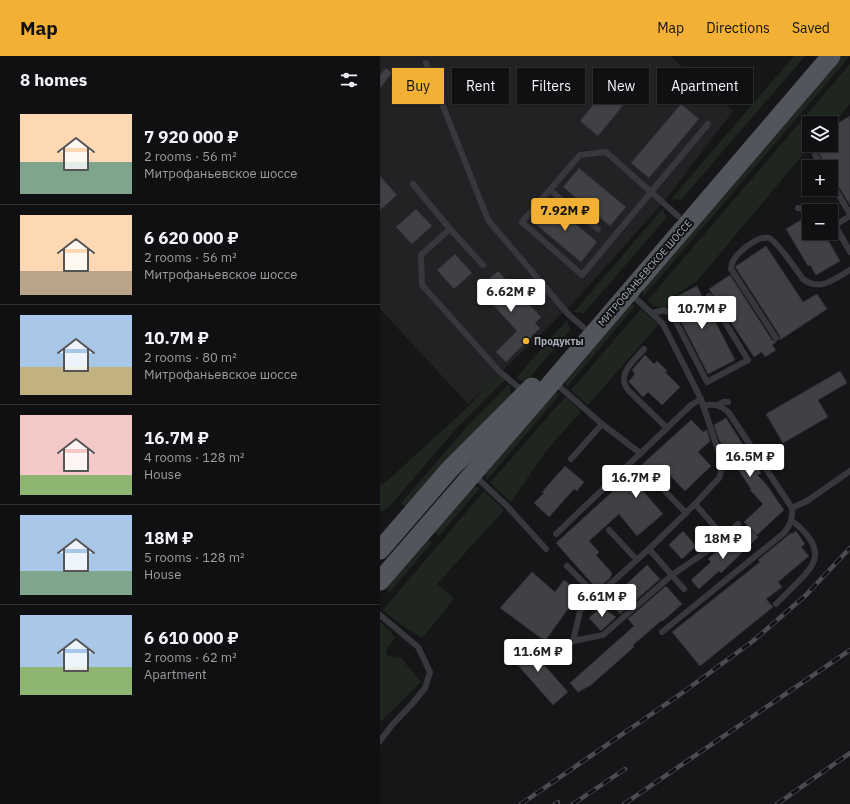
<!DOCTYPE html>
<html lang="en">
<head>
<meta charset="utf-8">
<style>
	body { margin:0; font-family:"IBM Plex Sans",sans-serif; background:#19191b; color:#f1f3f6; height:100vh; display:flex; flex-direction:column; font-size:15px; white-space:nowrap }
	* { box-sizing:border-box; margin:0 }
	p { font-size:13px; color:#9c9d9f }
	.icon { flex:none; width:22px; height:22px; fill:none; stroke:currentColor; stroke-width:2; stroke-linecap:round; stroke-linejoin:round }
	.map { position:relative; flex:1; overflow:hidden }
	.drawer { display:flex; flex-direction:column; background:#101012; width:380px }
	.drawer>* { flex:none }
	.hud { position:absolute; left:12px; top:12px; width:380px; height:36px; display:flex; gap:8px }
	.tools { position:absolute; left:422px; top:60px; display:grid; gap:8px }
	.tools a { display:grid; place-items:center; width:36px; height:36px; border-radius:0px; background:#101012; box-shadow:0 1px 3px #0004,0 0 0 1px #303032; font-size:20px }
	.price { position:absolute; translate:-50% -34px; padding:0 9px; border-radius:4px; background:#fff; color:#222; font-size:13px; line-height:26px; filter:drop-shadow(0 1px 2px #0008) }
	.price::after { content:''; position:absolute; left:50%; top:24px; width:12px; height:9px; margin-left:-6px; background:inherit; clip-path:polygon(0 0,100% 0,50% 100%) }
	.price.on { background:#f2b134; color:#111 }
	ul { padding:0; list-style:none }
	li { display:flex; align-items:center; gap:12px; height:100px; padding:0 20px }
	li+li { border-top:1px solid #303032 }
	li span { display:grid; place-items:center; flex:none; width:112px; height:80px; border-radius:0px; color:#555 }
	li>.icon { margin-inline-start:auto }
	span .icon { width:48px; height:48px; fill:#fffc; stroke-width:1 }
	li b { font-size:17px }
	h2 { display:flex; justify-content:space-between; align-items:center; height:48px; padding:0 20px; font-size:17px }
	.tag { padding:0 14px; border-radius:0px; background:#101012; box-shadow:0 1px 3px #0004,0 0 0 1px #303032; font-size:14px; line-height:36px }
	.tag.on { background:#f2b134; color:#111 }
	header { display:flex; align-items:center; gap:24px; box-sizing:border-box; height:56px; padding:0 20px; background:#f2b134; color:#111 }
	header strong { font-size:19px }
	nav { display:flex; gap:22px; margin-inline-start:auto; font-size:14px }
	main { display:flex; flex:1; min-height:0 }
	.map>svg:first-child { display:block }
</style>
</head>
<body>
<header>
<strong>Map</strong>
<nav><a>Map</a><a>Directions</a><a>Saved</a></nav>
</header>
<main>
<section class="drawer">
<h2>8 homes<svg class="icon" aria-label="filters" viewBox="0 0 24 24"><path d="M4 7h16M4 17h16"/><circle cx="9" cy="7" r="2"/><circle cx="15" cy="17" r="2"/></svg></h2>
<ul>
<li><span style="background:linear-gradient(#ffd9b3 60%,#7fa58c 0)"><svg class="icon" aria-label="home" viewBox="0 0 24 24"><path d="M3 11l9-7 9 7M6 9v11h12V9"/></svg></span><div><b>7 920 000 ₽</b><p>2 rooms · 56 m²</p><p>Митрофаньевское шоссе</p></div></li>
<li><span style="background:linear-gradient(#ffd9b3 70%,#b9a48a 0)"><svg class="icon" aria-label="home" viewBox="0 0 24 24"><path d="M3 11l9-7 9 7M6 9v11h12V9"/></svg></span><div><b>6 620 000 ₽</b><p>2 rooms · 56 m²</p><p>Митрофаньевское шоссе</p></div></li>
<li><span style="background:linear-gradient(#a9c7e8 65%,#c2b280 0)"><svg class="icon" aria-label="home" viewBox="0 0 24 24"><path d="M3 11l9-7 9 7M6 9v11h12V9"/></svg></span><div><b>10.7M ₽</b><p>2 rooms · 80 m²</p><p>Митрофаньевское шоссе</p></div></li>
<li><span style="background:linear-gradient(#f6c9c9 75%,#8fb573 0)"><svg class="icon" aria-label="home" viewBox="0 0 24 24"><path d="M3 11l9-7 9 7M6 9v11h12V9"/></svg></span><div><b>16.7M ₽</b><p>4 rooms · 128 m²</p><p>House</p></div></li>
<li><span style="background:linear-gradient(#a9c7e8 70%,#7fa58c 0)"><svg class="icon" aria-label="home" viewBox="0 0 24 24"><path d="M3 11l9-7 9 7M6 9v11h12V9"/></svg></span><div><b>18M ₽</b><p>5 rooms · 128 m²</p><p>House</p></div></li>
<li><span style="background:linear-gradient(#a9c7e8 65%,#8fb573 0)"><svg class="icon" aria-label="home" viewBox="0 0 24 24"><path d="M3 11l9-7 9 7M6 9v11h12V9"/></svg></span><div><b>6 610 000 ₽</b><p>2 rooms · 62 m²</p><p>Apartment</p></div></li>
</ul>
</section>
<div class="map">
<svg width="470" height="748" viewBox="0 0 470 748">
	<rect width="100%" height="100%" fill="#161618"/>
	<polygon fill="#222225" points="0,0 290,0 353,55 286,143 197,243 88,348 0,253"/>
	<g fill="#1e261f">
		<polygon points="414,0 425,0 301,144 291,143"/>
		<polygon points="460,0 470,0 263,241 263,232"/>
		<polygon points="470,8 470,48 451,70 451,67 429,67 429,89 431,89 317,225 290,243 287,250 284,251 273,250 267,245"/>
		<polygon points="283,152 286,162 204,257 194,256"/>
		<polygon points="248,248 256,249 187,331 184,324"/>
		<polygon points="261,253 278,269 208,349 191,334"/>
		<polygon points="187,264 190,274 147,325 142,325 136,322"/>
		<polygon points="118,317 125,324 74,375 10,450 0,456 0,430 6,426 88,351"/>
		<polygon points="129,328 132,341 27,452 21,447 92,365"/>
		<polygon points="173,336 181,337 107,424 104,417"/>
		<polygon points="185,341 201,355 200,357 166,395 131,446 110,427"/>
		<polygon points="93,430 100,432 59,480 53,476"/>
		<polygon points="104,435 124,454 57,528 74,542 61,559 42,582 17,566 3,554"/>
		<polygon points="48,483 52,487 10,536 6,532"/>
		<polygon points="0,566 10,575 15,582 7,592 6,598 15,602 20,601 41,626 0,666"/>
	</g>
	<g fill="#404145" stroke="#303034">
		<polygon points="6,12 12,17 0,32 0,19"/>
		<polygon points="232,26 250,41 218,80 200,65"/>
		<polygon points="301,48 319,63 269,122 251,107"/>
		<polygon points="470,60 470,149 451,118 451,111 447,111 434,89 451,89 451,71"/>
		<polygon points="199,112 246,151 230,170 183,131"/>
		<polygon points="0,120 17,139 0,154"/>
		<polygon points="170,146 217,186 201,206 153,166"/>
		<polygon points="36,153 52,170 32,188 16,171"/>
		<polygon points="429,159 429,177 444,177 460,205 436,219 430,209 428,210 406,173"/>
		<polygon points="386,190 423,246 437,238 447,253 400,284 400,280 356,212 356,210"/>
		<polygon points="75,198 92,217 74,233 57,214"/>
		<polygon points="118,215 161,261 155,267 160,272 126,306 116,296 137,275 98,233"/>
		<polygon points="350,219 392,284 396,286 392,289 396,294 385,301 382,296 374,301 329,233"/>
		<polygon points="317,230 355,304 328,318 290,244"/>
		<polygon points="265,299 274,308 277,305 287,315 285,316 300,331 282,349 268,336 263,341 249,326 249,325 255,318 252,314"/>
		<polygon points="460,315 467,327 438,344 448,361 403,387 386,358"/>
		<polygon points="346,362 381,417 377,419 386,428 404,454 377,479 364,466 383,448 370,434 371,433 339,384 334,369"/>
		<polygon points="311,364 323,376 327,374 330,385 318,396 331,410 305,435 286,415 263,435 283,458 257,480 239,458 209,485 219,496 216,499 232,517 230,522 217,533 176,487"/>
		<polygon points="185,410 204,426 197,435 194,433 169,461 154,447 164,437 162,436"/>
		<polygon points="303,475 316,490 302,503 289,489"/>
		<polygon points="372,475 378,481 341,517 339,515 319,533 311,524 331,506 328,503 348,485 353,490 357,486 359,488"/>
		<polygon points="416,475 425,488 421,491 429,500 398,526 402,531 386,543 393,551 320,610 292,576 380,506 378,504 411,477 412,478"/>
		<polygon points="267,509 280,523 240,558 228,545"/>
		<polygon points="152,516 175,536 184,524 200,536 165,585 120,552"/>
		<polygon points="286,530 302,548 283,565 282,564 253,589 254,591 211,629 198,636 190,627 254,570 248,563"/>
		<polygon points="221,551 236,561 221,575 209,562"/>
		<polygon points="143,585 188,636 173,649 128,598"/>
	</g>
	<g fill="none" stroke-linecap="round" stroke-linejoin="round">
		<g stroke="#37383d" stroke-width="6">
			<polyline points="46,7 108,164 188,258 203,271"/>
			<polygon points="226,96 271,136 202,219 142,166 200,99"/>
			<polyline points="435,99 442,111"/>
			<polyline points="451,126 470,158"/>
			<polyline points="33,128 70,173 103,209"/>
			<polyline points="170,134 218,173"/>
			<polyline points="418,152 443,155"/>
			<polyline points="298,160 271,136 328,68"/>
			<polyline points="470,160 455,169 470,196"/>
			<polyline points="70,173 41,199 42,229 119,315 144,336"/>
			<polyline points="272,257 284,254 292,258 327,326 368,304 329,240"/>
			<path d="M396 282 351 213C352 202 358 198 366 191 372 187 380 180 389 182 397 185 417 215 423 223 440 236 454 223 470 214"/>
			<path d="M264 293C254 305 236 317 248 334L287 372"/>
			<polyline points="174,326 222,368 260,397"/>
			<polyline points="338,349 343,346 348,346"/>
			<polyline points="191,403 222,368"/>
			<polyline points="95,420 127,450 166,493"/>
			<polyline points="285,435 306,457"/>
			<polyline points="315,448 344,481"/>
			<polyline points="412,452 427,445 470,415"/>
			<polyline points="229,474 257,504"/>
			<polyline points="176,478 311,349 321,343"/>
			<polyline points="269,493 304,533"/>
			<polyline points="187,510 217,540"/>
			<path d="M396 548C403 541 410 534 418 526 433 511 443 499 427 479 422 473 418 468 411 465"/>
			<polyline points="0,559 38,591 50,616 45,632 32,648 12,669 0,685"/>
			<path d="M282 576 404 477C410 469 413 463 412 452L349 357C341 349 334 347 323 350"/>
			<polyline points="193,585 223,579 292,519 330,493 358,468"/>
			<polyline points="171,605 193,585 200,555 269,493 315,448 339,422 342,412 340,400 321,343 283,268 250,237"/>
		</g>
		<g stroke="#53555c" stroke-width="19">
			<polyline points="0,494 70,413 152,331"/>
			<polyline points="0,525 173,325 451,0"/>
		</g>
		<defs>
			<g id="rail">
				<polyline points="141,748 302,637 373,585 426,539 470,492"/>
				<polyline points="175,748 178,746"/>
				<polyline points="193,748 245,713"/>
				<polyline points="244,748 470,594"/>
				<polyline points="397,748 470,697"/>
			</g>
		</defs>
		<use href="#rail" stroke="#4a4c52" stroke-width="4.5"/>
		<use href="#rail" stroke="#111113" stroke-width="3" stroke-dasharray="9" stroke-linecap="butt"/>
	</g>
	<circle fill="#f2b134" stroke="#111113" stroke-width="1.5" cx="146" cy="285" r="4"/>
	<g text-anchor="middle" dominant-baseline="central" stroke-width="4" stroke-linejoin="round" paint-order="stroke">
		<g font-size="10" fill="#a8adb8" stroke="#111113">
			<text transform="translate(265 217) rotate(-49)">МИТРОФАНЬЕВСКОЕ ШОССЕ</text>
		</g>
		<g font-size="10" font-weight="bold" fill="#a8adb8" stroke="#111113" text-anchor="start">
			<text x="154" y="285">Продукты</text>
		</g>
	</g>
</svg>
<div class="tools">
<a><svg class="icon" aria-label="layers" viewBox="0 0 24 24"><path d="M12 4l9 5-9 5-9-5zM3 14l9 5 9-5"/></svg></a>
<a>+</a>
<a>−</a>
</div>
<b class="price on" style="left:185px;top:176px">7.92M ₽</b>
<b class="price" style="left:131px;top:257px">6.62M ₽</b>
<b class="price" style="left:322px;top:274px">10.7M ₽</b>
<b class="price" style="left:370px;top:422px">16.5M ₽</b>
<b class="price" style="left:256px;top:443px">16.7M ₽</b>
<b class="price" style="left:343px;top:504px">18M ₽</b>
<b class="price" style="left:222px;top:562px">6.61M ₽</b>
<b class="price" style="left:158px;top:617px">11.6M ₽</b>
<div class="hud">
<a class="tag on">Buy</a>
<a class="tag">Rent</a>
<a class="tag">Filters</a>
<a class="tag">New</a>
<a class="tag">Apartment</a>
</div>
</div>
</main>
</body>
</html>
